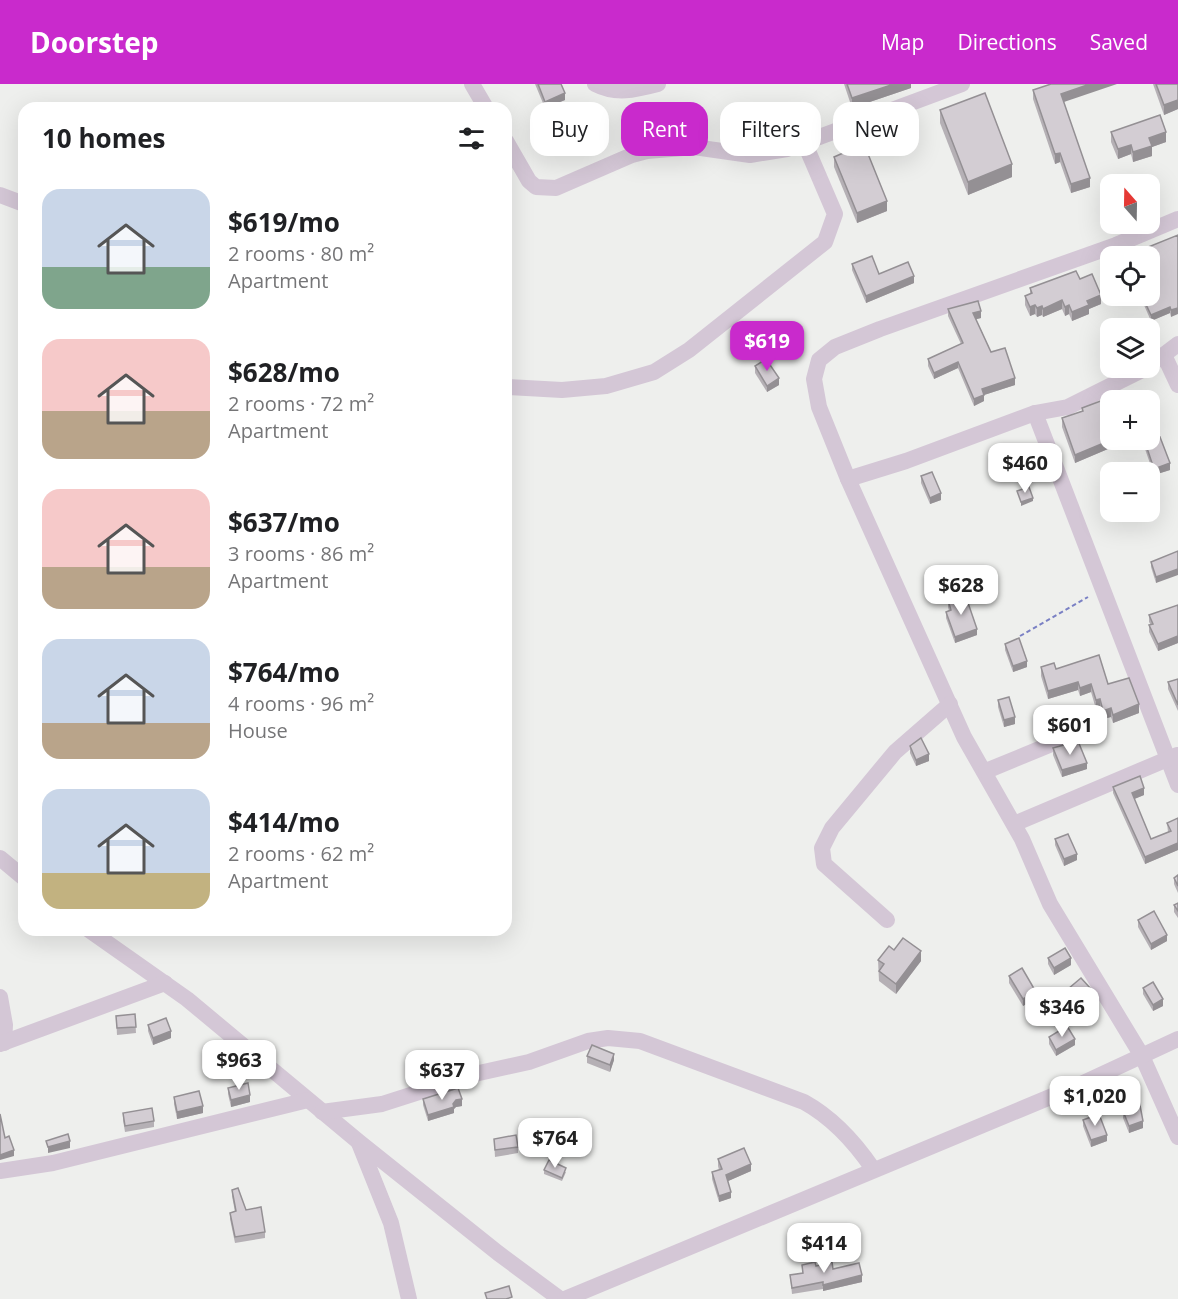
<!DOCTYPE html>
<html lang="en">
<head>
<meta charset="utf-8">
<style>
	body { margin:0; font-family:"Open Sans",sans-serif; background:#f6f6f6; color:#202124; height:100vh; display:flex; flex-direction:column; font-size:22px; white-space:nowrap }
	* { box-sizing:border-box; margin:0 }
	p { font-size:20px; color:#757577 }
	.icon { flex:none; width:33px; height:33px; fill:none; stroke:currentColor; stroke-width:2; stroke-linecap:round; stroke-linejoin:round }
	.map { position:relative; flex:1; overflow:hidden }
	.drawer { position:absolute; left:18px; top:18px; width:494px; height:834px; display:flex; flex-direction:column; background:#fff; border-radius:18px; box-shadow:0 6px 24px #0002 }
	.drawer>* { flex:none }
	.banner { position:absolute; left:530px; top:18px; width:558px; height:54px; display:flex; gap:12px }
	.needle { width:39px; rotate:340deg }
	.controls { position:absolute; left:1100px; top:90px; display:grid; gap:12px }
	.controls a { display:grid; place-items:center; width:60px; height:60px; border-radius:12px; background:#fff; box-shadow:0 6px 24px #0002; font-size:30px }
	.price { position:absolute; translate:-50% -51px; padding:0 14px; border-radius:12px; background:#fff; color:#222; font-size:20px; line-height:39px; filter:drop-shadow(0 2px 3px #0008) }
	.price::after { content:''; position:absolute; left:50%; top:36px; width:18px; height:14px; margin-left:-9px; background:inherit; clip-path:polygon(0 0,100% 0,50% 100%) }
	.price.current { background:#c92acc; color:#fff }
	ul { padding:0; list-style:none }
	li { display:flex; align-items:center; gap:18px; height:150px; padding:0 24px }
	li span { display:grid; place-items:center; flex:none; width:168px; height:120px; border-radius:18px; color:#555 }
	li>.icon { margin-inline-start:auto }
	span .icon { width:72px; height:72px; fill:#fffc; stroke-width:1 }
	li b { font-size:26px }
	h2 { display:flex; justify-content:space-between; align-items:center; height:72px; padding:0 24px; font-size:26px }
	.tag { padding:0 21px; border-radius:18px; background:#fff; box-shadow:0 6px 24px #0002; font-size:21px; line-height:54px }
	.tag.current { background:#c92acc; color:#fff }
	header { display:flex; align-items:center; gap:36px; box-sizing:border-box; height:84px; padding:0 30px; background:#c92acc; color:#fff }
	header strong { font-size:28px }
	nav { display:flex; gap:33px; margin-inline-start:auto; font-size:21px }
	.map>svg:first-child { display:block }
</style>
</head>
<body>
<header>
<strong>Doorstep</strong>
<nav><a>Map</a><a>Directions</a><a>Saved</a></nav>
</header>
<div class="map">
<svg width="1178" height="1215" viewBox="0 0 1178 1215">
	<rect width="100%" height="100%" fill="#eeefed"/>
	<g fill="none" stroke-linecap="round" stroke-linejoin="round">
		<polyline stroke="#7a80c4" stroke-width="2" stroke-dasharray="4.5 3" stroke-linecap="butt" points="1020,552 1088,513"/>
		<g stroke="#d4c7d6" stroke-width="16">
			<polyline points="472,0 486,24"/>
			<path d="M595 0C616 11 635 6 658 0"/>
			<polyline points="506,57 529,97 536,103 556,104 632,71 647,67 694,63 750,71 787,65 962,0"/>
			<polyline points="0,111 24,120"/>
			<polyline points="1178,135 1116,161 880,245 835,263 819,276 814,295 819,323 848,395 964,653 1022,755 1050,820 1142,972 1178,1053"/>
			<polyline points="1164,271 1178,301"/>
			<polyline points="1149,282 1178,260"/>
			<polyline points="506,303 562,306 606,302 654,288 689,266 825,158 835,130 805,60"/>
			<polyline points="1035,329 1178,701"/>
			<polyline points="848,395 906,377 1035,329 1068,323 1146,284"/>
			<polyline points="986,687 1088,645"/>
			<polyline points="1014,740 1177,671"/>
			<polyline points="0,774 24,794"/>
			<polyline points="887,836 824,780 822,764 832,744 895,668 950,620"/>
			<polyline points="89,846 187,915 359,1058 498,1169 560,1215"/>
			<polyline points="0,913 5,941 4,959"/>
			<polyline points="0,960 165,899"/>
			<path d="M322 1028 382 1020 479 989 529 978 588 957 608 954 640 957 804 1018C833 1034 854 1057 873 1085"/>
			<polyline points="359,1059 391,1139 409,1215"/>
			<polyline points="0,1087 53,1079 308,1016"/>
			<polyline points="565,1215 1079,1001 1178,955"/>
		</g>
	</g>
	<g fill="#b5b0b5">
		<polygon points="535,0 561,0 565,16 545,24"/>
		<polygon points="844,0 911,0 911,4 852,24"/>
		<polygon points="1153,0 1178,0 1178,25 1164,31"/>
		<polygon points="1033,6 1064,18 1090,103 1071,109 1060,78 1055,80 1033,15"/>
		<polygon points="940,26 1012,93 968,111 940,39"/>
		<polygon points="741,32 776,49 776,55 749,60 741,39"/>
		<polygon points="1111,48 1166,58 1152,63 1152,72 1133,78 1131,70 1118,75 1111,58"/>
		<polygon points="834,73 887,127 857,139 834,83"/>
		<polygon points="1178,151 1171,233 1170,229 1151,237 1140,212 1149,212 1141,172 1141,166"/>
		<polygon points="852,180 879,190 914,199 866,219 852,186"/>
		<polygon points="1080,195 1101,220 1089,225 1089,230 1072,237 1069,230 1065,232 1062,225 1043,233 1042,231 1037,233 1035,230 1030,232 1025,221 1025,212 1030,210 1030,204"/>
		<polygon points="948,225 981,234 976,235 991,268 1015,301 984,311 984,317 974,322 958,284 934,295 928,282 928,275 961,260 948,232"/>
		<polygon points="755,282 779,301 767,308 755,289"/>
		<polygon points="1082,324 1122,356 1122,359 1075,379 1062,343 1062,334 1082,327"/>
		<polygon points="1145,358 1170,386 1154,391 1145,365"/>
		<polygon points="921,392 941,416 930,420 921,399"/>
		<polygon points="1178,467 1156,499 1151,483 1151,478"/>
		<polygon points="948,516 977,551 955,559 946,534 946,528 949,527 948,523"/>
		<polygon points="1178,521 1178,559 1158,567 1149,548 1149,541 1151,541 1149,538 1149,531"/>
		<polygon points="1005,560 1027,583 1013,588 1005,566"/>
		<polygon points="1041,583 1056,585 1108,600 1139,629 1113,639 1111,633 1103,635 1100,623 1096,625 1091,608 1080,612 1078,606 1048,615 1041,592"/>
		<polygon points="1178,595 1178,627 1168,605 1168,598"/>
		<polygon points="998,616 1015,640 1004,643 998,623"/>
		<polygon points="910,662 929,677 916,682 910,669"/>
		<polygon points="1053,664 1087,685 1062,693 1053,671"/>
		<polygon points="1113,703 1144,711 1134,715 1151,755 1168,748 1167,739 1178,766 1145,780 1113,709"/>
		<polygon points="1055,755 1077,776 1064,782 1055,761"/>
		<polygon points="1178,791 1178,809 1174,800 1174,794"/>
		<polygon points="1178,819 1178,834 1174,828 1174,821"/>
		<polygon points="1138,836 1167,857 1151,866 1138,843"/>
		<polygon points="894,866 921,877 896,910 879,897 878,876"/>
		<polygon points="1048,874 1071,881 1054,891 1048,880"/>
		<polygon points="1009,892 1036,914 1023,922 1009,899"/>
		<polygon points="1143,904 1163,922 1153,927 1143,910"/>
		<polygon points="1091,912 1060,940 1049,928 1049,921"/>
		<polygon points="135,930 136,949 117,951 116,932"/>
		<polygon points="148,941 171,954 153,961 148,947"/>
		<polygon points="1049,953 1075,961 1056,972 1049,960"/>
		<polygon points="587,972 614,976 610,988 587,979"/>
		<polygon points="228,1004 250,1018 231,1023 228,1010"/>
		<polygon points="174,1013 203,1029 177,1035 174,1020"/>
		<polygon points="423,1015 462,1022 456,1023 454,1025 454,1029 428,1037 423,1021"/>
		<polygon points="1129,1020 1143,1044 1129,1049 1123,1034 1123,1027 1129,1025"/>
		<polygon points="123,1029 154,1037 154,1043 125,1048 123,1036"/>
		<polygon points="1083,1036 1107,1057 1091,1063 1083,1042"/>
		<polygon points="494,1055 518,1063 518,1069 495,1073"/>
		<polygon points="718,1075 751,1087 728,1097 731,1114 719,1118 712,1095 712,1088 719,1086 718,1082"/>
		<polygon points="544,1086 566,1088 562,1097 544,1090"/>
		<polygon points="232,1106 246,1126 265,1148 265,1154 235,1159 230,1135 230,1129 235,1128 232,1112"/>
		<polygon points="802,1181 833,1185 862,1198 823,1207 823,1205 792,1210 790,1191 802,1189"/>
	</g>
	<g fill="#949094">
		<polygon points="894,0 911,0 911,4 852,24 852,14"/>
		<polygon points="1090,0 1117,0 1061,19 1061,10"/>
		<polygon points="565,9 565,16 545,24 545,18"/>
		<polygon points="1178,16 1178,25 1164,31 1164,21"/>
		<polygon points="1166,48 1166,58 1152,63 1152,72 1133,78 1133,68 1149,54"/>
		<polygon points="1131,61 1131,70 1118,75 1118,65"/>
		<polygon points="1060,69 1060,78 1055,80 1055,70"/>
		<polygon points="1012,80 1012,93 968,111 968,98"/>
		<polygon points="1090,94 1090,103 1071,109 1071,100"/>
		<polygon points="887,117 887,127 857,139 857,129"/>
		<polygon points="914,192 914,199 866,219 866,212"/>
		<polygon points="1101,211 1101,220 1089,225 1089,230 1072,237 1072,228 1087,217"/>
		<polygon points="1120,212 1137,212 1120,219"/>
		<polygon points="1062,216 1062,225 1043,233 1043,225"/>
		<polygon points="1035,221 1035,230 1030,232 1030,223"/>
		<polygon points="1069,221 1069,230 1065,232 1065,223"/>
		<polygon points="1042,222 1042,231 1037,233 1037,224"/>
		<polygon points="1170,223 1170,229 1151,237 1151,231"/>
		<polygon points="1178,224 1178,230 1171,233 1171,226"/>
		<polygon points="981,227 981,234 973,236 973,229"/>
		<polygon points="958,278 958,284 934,295 934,289"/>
		<polygon points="779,294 779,301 767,308 767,302"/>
		<polygon points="1015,294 1015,301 984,311 984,317 974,322 974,315 982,305"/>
		<polygon points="1111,356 1122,356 1122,359 1075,379 1075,371"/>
		<polygon points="1170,379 1170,386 1154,391 1154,385"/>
		<polygon points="941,409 941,416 930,420 930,414"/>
		<polygon points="1033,414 1033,417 1021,422 1021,418"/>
		<polygon points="1178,485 1178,491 1156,499 1156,493"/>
		<polygon points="977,545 977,551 955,559 955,553"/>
		<polygon points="1178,552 1178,559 1158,567 1158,560"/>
		<polygon points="1027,577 1027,583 1013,588 1013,582"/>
		<polygon points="1078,598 1078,606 1048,615 1048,607"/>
		<polygon points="1091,600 1091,608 1080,612 1080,604"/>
		<polygon points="1100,615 1100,623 1096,625 1096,616"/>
		<polygon points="1139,620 1139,629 1113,639 1113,631"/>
		<polygon points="1111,624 1111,633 1103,635 1103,627"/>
		<polygon points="1015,633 1015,640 1004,643 1004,636"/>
		<polygon points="929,670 929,677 916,682 916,676"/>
		<polygon points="1087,679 1087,685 1062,693 1062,686"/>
		<polygon points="1144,704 1144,711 1132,716 1132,709"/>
		<polygon points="1178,759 1178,766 1145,780 1145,773"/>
		<polygon points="1077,770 1077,776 1064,782 1064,775"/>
		<polygon points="1167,851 1167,857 1151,866 1151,860"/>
		<polygon points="921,867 921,877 896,910 896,900"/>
		<polygon points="1071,874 1071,881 1054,891 1054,884"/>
		<polygon points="1091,905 1091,912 1060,940 1060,933"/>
		<polygon points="1036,908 1036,914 1023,922 1023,915"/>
		<polygon points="1163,915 1163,922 1153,927 1153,921"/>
		<polygon points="171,947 171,954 153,961 153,954"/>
		<polygon points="1075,955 1075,961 1056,972 1056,966"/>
		<polygon points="614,970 614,976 610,988 610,981"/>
		<polygon points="250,1011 250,1018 231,1023 231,1016"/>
		<polygon points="462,1015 462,1022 456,1023 454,1025 454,1029 428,1037 428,1031 453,1020 456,1016"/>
		<polygon points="203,1022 203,1029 177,1035 177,1028"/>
		<polygon points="1143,1037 1143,1044 1129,1049 1129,1042"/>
		<polygon points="1107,1051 1107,1057 1091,1063 1091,1056"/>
		<polygon points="70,1057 70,1064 48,1069 48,1063"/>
		<polygon points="14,1066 14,1072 0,1076 0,1071"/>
		<polygon points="751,1080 751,1087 726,1098 726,1091"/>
		<polygon points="731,1108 731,1114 719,1118 719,1112"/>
		<polygon points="862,1191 862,1198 823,1207 823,1201"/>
	</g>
	<g fill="#d3cdd3" stroke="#949094" stroke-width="1.5">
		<polygon points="538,0 561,0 565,9 545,18"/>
		<polygon points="847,0 894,0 852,14"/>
		<polygon points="1051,0 1090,0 1061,10 1090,94 1071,100 1060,69 1055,70 1033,6"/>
		<polygon points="1156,0 1178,0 1178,16 1164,21"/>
		<polygon points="985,9 1012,80 968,98 940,26"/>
		<polygon points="766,23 776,49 749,54 741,32"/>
		<polygon points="1160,31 1166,48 1149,54 1152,62 1133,68 1131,61 1118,65 1111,48"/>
		<polygon points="864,60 887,117 857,129 834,73"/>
		<polygon points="1178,151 1178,224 1171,226 1170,223 1151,231 1142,212 1149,212 1149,172 1139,172 1143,171 1141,166"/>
		<polygon points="872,172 879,190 908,178 914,192 866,212 852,180"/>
		<polygon points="1076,187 1080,195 1092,190 1101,211 1087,217 1089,221 1072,228 1069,221 1065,223 1062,216 1043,225 1042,222 1037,224 1035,221 1030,223 1025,212 1032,209 1030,204"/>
		<polygon points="978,217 981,227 973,229 991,268 1005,264 1015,294 982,305 984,311 974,315 958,278 934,289 928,275 963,259 948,225"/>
		<polygon points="766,275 779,294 767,302 755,282"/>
		<polygon points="1106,315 1110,325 1110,356 1111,356 1075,371 1062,334 1083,327 1082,324"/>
		<polygon points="1160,353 1170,379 1154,385 1145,358"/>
		<polygon points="932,388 941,409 930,414 921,392"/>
		<polygon points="1029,403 1033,414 1021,418 1017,407"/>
		<polygon points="1178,467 1178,485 1156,493 1151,478"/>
		<polygon points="965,510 977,545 955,553 946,528 951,526 948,516"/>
		<polygon points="1178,521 1178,552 1158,560 1149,541 1153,540 1149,531"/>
		<polygon points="1019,554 1027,577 1013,582 1005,560"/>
		<polygon points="1099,571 1108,600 1129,594 1139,620 1113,631 1111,624 1103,627 1100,615 1096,616 1091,600 1080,604 1078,598 1048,607 1041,583 1054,579 1056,585"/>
		<polygon points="1178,595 1178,621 1168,598"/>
		<polygon points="1009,613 1015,633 1004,636 998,616"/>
		<polygon points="921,654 929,670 916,676 910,662"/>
		<polygon points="1078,657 1087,679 1062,686 1053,664"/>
		<polygon points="1140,692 1144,704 1132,709 1151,755 1171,747 1167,739 1178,734 1178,759 1145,773 1113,703"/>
		<polygon points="1068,750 1077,770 1064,775 1055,755"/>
		<polygon points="1178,791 1178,802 1174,794"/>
		<polygon points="1178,819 1178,827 1174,821"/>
		<polygon points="1154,827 1167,851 1151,860 1138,836"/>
		<polygon points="903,854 921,867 896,900 879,887 884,880 878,876 889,862 894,866"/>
		<polygon points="1065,864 1071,874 1054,884 1048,874"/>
		<polygon points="1022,884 1036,908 1023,915 1009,892"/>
		<polygon points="1081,894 1091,905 1060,933 1049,921"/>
		<polygon points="1153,898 1163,915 1153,921 1143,904"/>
		<polygon points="135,930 136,943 117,944 116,932"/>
		<polygon points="166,934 171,947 153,954 148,941"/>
		<polygon points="1067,942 1075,955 1056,966 1049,953"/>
		<polygon points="592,961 614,970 610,981 587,972"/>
		<polygon points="248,999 250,1011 231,1016 228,1004"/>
		<polygon points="458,1004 462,1015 456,1016 453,1020 454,1023 428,1031 423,1015"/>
		<polygon points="199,1007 203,1022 177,1028 174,1013"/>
		<polygon points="1139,1016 1143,1037 1129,1042 1123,1027 1130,1024 1129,1020"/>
		<polygon points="152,1024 154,1037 125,1042 123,1029"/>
		<polygon points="0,1030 5,1054 9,1052 14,1066 0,1071"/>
		<polygon points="1099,1030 1107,1051 1091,1056 1083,1036"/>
		<polygon points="68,1050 70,1057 48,1063 46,1057"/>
		<polygon points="516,1051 518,1063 495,1066 494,1055"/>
		<polygon points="744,1064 751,1080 726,1091 731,1108 719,1112 712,1088 722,1085 718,1075"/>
		<polygon points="549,1076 566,1084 562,1094 544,1086"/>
		<polygon points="238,1104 246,1126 261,1123 265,1148 235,1153 230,1129 236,1127 232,1106"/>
		<polygon points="815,1178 816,1182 832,1178 833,1185 859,1179 862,1191 823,1201 823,1198 792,1204 790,1191 803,1189 802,1181"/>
		<polygon points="509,1202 512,1213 506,1215 487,1215 485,1209"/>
	</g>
</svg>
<div class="controls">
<a><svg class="needle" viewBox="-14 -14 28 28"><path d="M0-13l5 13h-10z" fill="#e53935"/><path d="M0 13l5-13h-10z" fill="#757577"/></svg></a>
<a><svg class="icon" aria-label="locate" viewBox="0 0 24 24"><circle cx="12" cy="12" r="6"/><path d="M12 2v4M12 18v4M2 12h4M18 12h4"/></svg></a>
<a><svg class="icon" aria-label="layers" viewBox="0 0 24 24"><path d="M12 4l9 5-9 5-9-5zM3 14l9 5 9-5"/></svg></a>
<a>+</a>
<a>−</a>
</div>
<b class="price current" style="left:767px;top:288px">$619</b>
<b class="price" style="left:1025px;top:410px">$460</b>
<b class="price" style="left:961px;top:532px">$628</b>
<b class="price" style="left:1070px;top:672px">$601</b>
<b class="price" style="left:1062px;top:954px">$346</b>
<b class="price" style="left:239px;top:1007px">$963</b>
<b class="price" style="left:442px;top:1017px">$637</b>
<b class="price" style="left:1095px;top:1043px">$1,020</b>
<b class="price" style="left:555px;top:1085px">$764</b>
<b class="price" style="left:824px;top:1190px">$414</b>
<div class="banner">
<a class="tag">Buy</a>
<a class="tag current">Rent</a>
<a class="tag">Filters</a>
<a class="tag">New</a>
</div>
<section class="drawer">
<h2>10 homes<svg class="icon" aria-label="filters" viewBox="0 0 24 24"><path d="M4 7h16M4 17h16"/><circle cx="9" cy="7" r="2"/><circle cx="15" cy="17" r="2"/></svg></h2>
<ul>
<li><span style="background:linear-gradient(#c9d6e8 65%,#7fa58c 0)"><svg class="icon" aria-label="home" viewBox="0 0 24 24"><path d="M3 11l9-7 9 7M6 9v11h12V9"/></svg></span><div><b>$619/mo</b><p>2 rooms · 80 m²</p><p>Apartment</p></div></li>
<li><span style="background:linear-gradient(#f6c9c9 60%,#b9a48a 0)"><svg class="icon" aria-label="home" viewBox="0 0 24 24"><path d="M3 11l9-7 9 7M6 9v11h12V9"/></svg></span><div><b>$628/mo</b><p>2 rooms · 72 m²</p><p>Apartment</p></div></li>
<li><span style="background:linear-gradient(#f6c9c9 65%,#b9a48a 0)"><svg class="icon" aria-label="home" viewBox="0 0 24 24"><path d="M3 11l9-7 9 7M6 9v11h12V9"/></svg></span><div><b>$637/mo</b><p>3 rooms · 86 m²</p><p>Apartment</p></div></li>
<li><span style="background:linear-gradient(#c9d6e8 70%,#b9a48a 0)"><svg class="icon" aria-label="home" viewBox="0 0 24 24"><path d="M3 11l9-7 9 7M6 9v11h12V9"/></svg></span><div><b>$764/mo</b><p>4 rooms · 96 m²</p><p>House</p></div></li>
<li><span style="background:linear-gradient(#c9d6e8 70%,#c2b280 0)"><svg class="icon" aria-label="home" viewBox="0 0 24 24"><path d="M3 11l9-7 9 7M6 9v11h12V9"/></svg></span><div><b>$414/mo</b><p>2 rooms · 62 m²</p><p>Apartment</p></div></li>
</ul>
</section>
</div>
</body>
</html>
